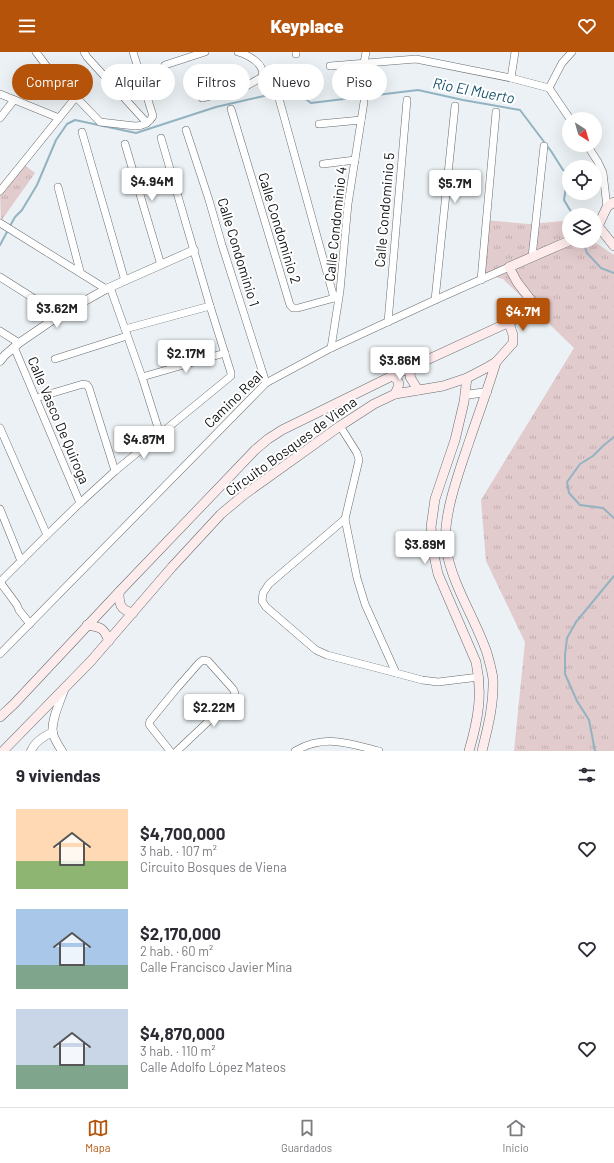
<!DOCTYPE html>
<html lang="es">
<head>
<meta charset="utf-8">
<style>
	body { margin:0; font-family:Barlow,sans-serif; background:#f7f7f7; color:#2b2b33; height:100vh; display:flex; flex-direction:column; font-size:15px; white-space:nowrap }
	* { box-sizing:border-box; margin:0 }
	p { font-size:13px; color:#7c7c81 }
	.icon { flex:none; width:22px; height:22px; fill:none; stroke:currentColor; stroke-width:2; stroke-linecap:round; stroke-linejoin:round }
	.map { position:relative; height:699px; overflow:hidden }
	.drawer { display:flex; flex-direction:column; background:#fff; flex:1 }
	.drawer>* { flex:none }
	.top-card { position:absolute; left:12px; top:12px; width:400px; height:36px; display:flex; gap:8px }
	.needle { width:26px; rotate:143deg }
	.controls { position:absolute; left:562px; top:60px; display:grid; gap:8px }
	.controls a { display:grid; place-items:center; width:40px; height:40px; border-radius:50%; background:#fff; box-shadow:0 4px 16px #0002; font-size:20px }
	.price { position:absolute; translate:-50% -34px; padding:0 9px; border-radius:4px; background:#fff; color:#222; font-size:13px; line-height:26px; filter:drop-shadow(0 1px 2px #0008) }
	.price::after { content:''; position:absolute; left:50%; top:24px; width:12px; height:9px; margin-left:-6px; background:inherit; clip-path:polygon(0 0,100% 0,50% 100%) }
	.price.selected { background:#b45309; color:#fff }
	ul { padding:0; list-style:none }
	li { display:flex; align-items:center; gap:12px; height:100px; padding:0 16px }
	li span { display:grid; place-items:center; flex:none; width:112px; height:80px; border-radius:0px; color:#555 }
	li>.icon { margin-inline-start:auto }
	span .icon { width:48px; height:48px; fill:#fffc; stroke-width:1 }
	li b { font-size:17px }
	h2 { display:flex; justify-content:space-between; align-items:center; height:48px; padding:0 16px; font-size:17px }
	.tag { padding:0 14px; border-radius:18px; background:#fff; box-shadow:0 4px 16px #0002; font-size:14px; line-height:36px }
	.tag.selected { background:#b45309; color:#fff }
	header { display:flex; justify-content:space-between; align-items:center; height:52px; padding:0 16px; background:#b45309; color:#fff; font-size:18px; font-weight:800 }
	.dock { display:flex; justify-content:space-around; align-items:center; height:56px; border-top:1px solid #e1e1e2; background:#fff; font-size:11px; color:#7c7c81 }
	.dock a { display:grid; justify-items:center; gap:2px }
	.dock .selected { color:#b45309 }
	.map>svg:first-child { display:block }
</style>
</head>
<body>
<header><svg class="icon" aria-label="menu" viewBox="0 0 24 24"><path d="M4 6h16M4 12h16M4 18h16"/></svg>Keyplace<svg class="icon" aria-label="heart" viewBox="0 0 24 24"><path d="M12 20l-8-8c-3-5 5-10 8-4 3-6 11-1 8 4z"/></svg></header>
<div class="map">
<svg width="614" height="699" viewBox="0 0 614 699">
	<defs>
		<pattern id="grass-tufts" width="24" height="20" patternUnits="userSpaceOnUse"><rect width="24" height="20" fill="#e2cbcc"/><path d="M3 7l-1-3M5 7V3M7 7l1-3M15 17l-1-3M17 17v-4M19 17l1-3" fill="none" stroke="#c1adae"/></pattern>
	</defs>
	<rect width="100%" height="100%" fill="#ebf1f4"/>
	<g fill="url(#grass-tufts)">
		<polygon points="22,111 35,121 1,169 0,140"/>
		<polygon points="483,168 529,172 563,169 569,173 569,189 593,189 614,203 614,699 514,699 525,590 486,509 481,448 574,296 503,227 478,221"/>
	</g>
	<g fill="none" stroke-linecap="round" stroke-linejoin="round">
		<g stroke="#93b3c2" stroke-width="2">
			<polyline points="10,174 15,165 22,158 37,133 56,88 67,72 75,68 136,81 216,55 264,44 291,40 299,42 311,51 418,38 463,48 520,58 551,99 563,118 568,121 564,148 573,163"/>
			<polyline points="583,189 587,201 601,216 614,221"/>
			<polyline points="0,193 8,178"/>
			<polyline points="614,385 604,393 593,404 580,412 567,430 569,441 580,453 603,456 614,466"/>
			<polyline points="595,699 589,668 577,649 565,622 565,603 567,586 576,570 614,524"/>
		</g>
		<defs>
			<g id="minor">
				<path d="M36 0 48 16 100 70 135 74C142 74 149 71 153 64L133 0"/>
				<polyline points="84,0 87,5 147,71"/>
				<polyline points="296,2 296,0"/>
				<polyline points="364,11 366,0"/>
				<polyline points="165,13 205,0"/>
				<polyline points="330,14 416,7 511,26 549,36 570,67"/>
				<polyline points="511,26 515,0"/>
				<polyline points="549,36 562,11 572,0"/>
				<polyline points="0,42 59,66"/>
				<polyline points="278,43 334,246"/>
				<path d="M202 46 243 36 262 25C266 12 248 3 238 0"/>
				<polyline points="231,57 290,253 293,256 298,256 338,245"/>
				<polyline points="0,66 14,48"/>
				<polyline points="319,72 361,68"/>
				<polyline points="186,78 209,148 222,193 266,331"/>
				<polyline points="82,80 125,229"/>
				<polyline points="125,92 161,213"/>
				<polyline points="587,93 598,110 603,121 607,155"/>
				<polyline points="323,112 355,108"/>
				<polyline points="58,135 80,219"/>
				<polyline points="0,139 76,45"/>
				<polyline points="0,171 106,237"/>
				<polyline points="532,205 544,94"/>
				<polyline points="0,225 60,263"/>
				<polyline points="481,228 496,60"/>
				<polyline points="110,235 142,325 160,382"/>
				<polyline points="435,248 455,54"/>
				<polyline points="388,270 407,48"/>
				<polyline points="125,277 210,254"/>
				<polyline points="0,279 19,291"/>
				<polyline points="14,295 80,451"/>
				<polyline points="331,296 340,239 348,152 364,50"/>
				<polyline points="55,307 127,284"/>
				<polyline points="142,325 225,301"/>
				<polyline points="36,346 83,332 87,333 89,336 115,419"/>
				<polyline points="340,374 357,401 359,408 345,467 357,526 365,552 396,621 422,628 438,630 479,625"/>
				<polyline points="0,376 47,483"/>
				<polyline points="0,457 21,509"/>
				<polyline points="345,467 269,532 263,541 262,549 266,555 316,598 327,603 396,621"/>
				<polyline points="0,530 47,483 80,451 115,419 231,324 231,321 210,254 161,86"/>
				<polyline points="0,530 17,553 19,558 30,572"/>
				<polyline points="0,602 266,331 331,296 435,248 509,215"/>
				<polyline points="170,699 151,675 149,672 150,669 177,636 199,611 203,608 208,609 233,637 235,641 233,646 177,699"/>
				<path d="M295 699C325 682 348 691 379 699"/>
			</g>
			<g id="tertiary">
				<polyline points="0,309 5,303 19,291 60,263 106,237 194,198"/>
				<polyline points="465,343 487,340"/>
				<path d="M31 699C35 689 44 684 53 680"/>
				<path d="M62 699C58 693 55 688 53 682 50 670 60 650 64 638"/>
			</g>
			<g id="secondary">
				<polyline points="598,174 607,155 614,150"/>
				<polyline points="595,176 598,174 614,194"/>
				<polyline points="411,316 410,325 418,338"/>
				<path d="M392 324C402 330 399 333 395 342"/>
				<path d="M467 326 464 350 455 388 435 447 431 475 433 499 438 522 476 610C483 642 478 668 469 699"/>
				<path d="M119 540C119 552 120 558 133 561"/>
				<path d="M87 573C101 575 104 576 109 589"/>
				<polyline points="0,665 14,652 119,540 255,398 268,387 282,378 392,324 518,266 527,261 531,256 530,247 517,230 509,215 569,189"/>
				<polyline points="3,699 91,609 172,515 221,462 245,442 340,374 374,352 395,342 443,334 467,326 486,316 496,310 513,291 513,283 509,271"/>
				<path d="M482 699C488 675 494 652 493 627 492 618 489 609 487 601 475 566 452 533 446 496 442 465 459 420 469 390 478 363 488 337 496 310"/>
			</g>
		</defs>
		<use href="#minor" stroke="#686c6f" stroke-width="8"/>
		<use href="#tertiary" stroke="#686c6f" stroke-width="9"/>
		<use href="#secondary" stroke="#686c6f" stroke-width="10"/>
		<use href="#minor" stroke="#fff" stroke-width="7"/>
		<use href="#tertiary" stroke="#fff" stroke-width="8"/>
		<use href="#secondary" stroke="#feeced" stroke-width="9"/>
	</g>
	<g text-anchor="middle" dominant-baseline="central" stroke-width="4" stroke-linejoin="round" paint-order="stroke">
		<g font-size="14" fill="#0e1011" stroke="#fff">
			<text transform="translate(384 158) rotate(-85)">Calle Condominio 5</text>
			<text transform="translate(335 172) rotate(-84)">Calle Condominio 4</text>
			<text transform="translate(280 176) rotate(73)">Calle Condominio 2</text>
			<text transform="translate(239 200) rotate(73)">Calle Condominio 1</text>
			<text transform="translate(233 347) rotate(-44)">Camino Real</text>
			<text transform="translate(59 368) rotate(67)">Calle Vasco De Quiroga</text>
			<text transform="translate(291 394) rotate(-36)">Circuito Bosques de Viena</text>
		</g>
		<g font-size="15" font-style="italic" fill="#19536b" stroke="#fff">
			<text transform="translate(474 38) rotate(11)">Rio El Muerto</text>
		</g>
	</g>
</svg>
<div class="controls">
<a><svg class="needle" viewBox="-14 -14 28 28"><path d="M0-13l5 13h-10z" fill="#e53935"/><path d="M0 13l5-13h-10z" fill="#7c7c81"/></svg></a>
<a><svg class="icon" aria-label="locate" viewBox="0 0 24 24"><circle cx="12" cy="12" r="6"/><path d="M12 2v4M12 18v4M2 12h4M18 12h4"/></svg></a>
<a><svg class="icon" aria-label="layers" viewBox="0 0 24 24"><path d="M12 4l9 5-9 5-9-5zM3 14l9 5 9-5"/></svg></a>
</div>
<b class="price" style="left:152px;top:150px">$4.94M</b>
<b class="price" style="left:455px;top:152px">$5.7M</b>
<b class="price" style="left:57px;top:277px">$3.62M</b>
<b class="price selected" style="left:523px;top:280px">$4.7M</b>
<b class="price" style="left:186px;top:322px">$2.17M</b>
<b class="price" style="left:400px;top:329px">$3.86M</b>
<b class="price" style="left:144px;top:408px">$4.87M</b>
<b class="price" style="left:425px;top:513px">$3.89M</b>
<b class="price" style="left:214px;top:676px">$2.22M</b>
<div class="top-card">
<a class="tag selected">Comprar</a>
<a class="tag">Alquilar</a>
<a class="tag">Filtros</a>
<a class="tag">Nuevo</a>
<a class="tag">Piso</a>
</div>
</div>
<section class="drawer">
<h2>9 viviendas<svg class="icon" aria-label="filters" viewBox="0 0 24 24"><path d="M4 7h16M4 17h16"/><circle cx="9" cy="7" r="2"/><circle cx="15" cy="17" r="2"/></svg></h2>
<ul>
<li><span style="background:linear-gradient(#ffd9b3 65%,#8fb573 0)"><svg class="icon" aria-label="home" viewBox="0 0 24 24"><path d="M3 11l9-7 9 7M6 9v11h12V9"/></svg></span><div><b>$4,700,000</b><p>3 hab. · 107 m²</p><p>Circuito Bosques de Viena</p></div><svg class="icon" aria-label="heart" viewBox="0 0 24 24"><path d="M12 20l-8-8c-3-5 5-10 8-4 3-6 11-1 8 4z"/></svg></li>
<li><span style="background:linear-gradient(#a9c7e8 70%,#7fa58c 0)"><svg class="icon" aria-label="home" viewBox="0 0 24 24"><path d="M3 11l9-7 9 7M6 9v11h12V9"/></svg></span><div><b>$2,170,000</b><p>2 hab. · 60 m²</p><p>Calle Francisco Javier Mina</p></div><svg class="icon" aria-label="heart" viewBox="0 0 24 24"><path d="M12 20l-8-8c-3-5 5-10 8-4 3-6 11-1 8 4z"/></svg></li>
<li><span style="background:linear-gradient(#c9d6e8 70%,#7fa58c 0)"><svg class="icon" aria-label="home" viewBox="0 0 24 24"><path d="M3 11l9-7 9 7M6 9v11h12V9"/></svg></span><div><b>$4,870,000</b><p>3 hab. · 110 m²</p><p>Calle Adolfo López Mateos</p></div><svg class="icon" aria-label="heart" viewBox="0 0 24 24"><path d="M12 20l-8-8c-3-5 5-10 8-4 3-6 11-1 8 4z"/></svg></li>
</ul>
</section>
<nav class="dock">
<a class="selected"><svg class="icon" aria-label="map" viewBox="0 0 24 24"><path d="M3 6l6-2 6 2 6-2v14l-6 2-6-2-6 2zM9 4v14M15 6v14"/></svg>Mapa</a>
<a><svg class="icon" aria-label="saved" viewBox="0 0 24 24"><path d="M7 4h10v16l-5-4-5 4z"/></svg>Guardados</a>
<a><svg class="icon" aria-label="home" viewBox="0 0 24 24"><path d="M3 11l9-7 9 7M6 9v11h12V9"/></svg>Inicio</a>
</nav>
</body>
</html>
